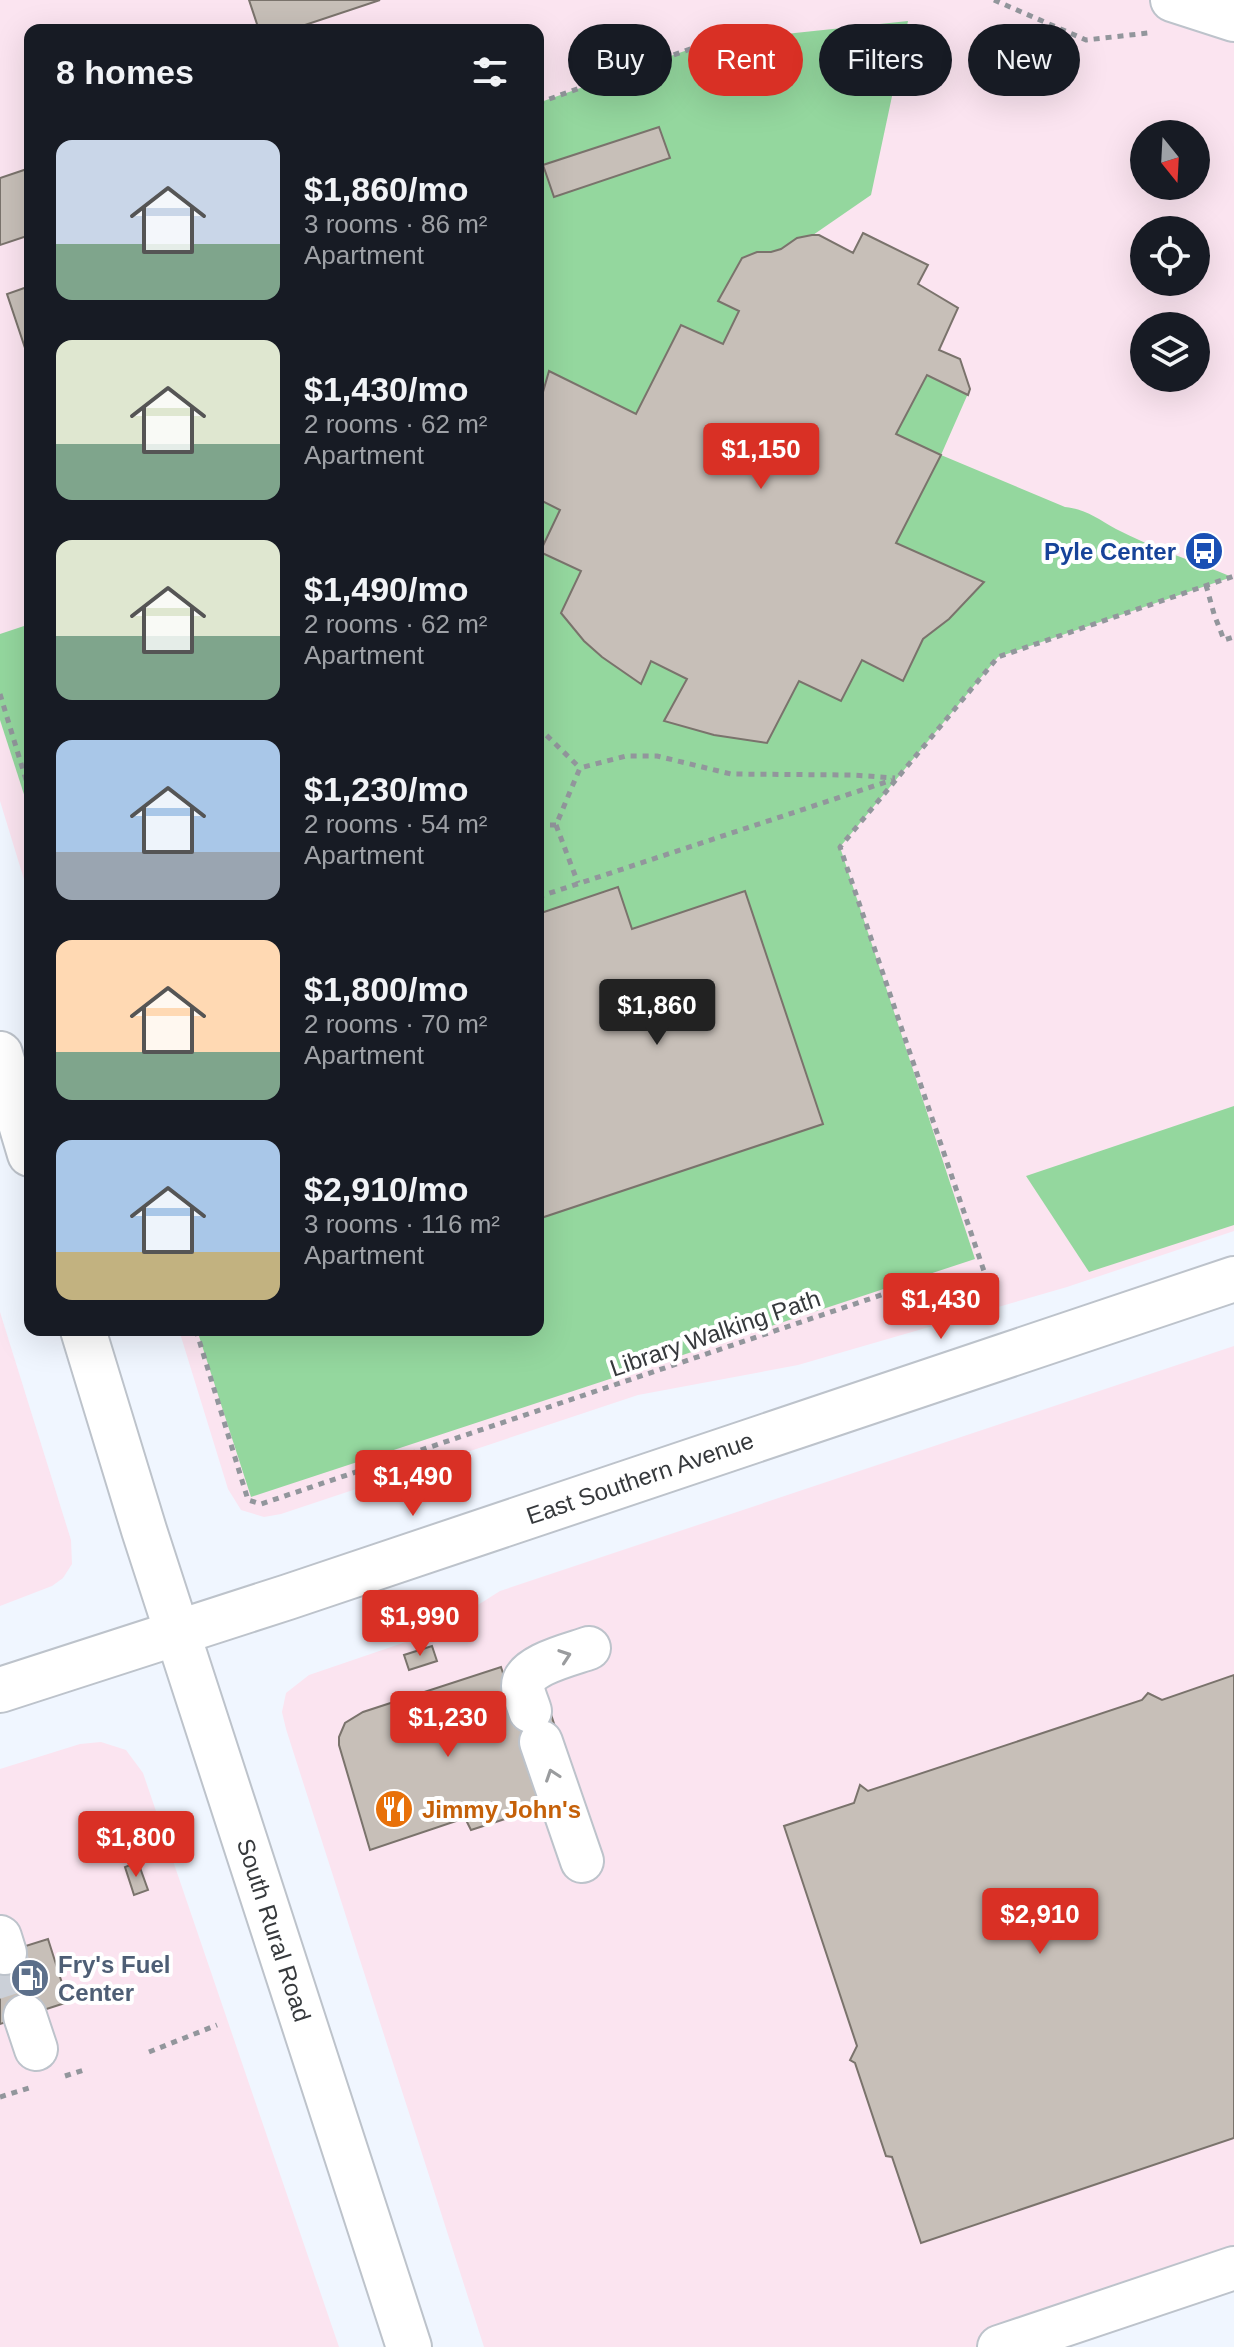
<!DOCTYPE html>
<html lang="en">
<head>
<meta charset="utf-8">
<style>
	body { margin:0; font-family:Helvetica,sans-serif; background:#20242c; color:#f1f3f6; height:100vh; display:flex; flex-direction:column; font-size:30px; white-space:nowrap }
	* { box-sizing:border-box; margin:0 }
	p { font-size:26px; color:#9ea1a6 }
	.icon { flex:none; width:44px; height:44px; fill:none; stroke:currentColor; stroke-width:2; stroke-linecap:round; stroke-linejoin:round }
	.map { position:relative; flex:1; overflow:hidden }
	.sheet { position:absolute; left:24px; top:24px; width:520px; height:1312px; display:flex; flex-direction:column; background:#171b24; border-radius:16px; box-shadow:0 8px 32px #0002 }
	.sheet>* { flex:none }
	.banner { position:absolute; left:568px; top:24px; width:546px; height:72px; display:flex; gap:16px }
	.needle { width:52px; rotate:162deg }
	.buttons { position:absolute; left:1130px; top:120px; display:grid; gap:16px }
	.buttons a { display:grid; place-items:center; width:80px; height:80px; border-radius:50%; background:#171b24; box-shadow:0 8px 32px #0002; font-size:40px }
	.price { position:absolute; translate:-50% -68px; padding:0 18px; border-radius:8px; background:#d93025; color:#fff; font-size:26px; line-height:52px; filter:drop-shadow(0 2px 4px #0008) }
	.price::after { content:''; position:absolute; left:50%; top:48px; width:24px; height:18px; margin-left:-12px; background:inherit; clip-path:polygon(0 0,100% 0,50% 100%) }
	.price.on { background:#222; color:#fff }
	ul { padding:0; list-style:none }
	li { display:flex; align-items:center; gap:24px; height:200px; padding:0 32px }
	li span { display:grid; place-items:center; flex:none; width:224px; height:160px; border-radius:16px; color:#555 }
	li>.icon { margin-inline-start:auto }
	span .icon { width:96px; height:96px; fill:#fffc; stroke-width:1 }
	li b { font-size:34px }
	h2 { display:flex; justify-content:space-between; align-items:center; height:96px; padding:0 32px; font-size:34px }
	.pill { padding:0 28px; border-radius:36px; background:#171b24; box-shadow:0 8px 32px #0002; font-size:28px; line-height:72px }
	.pill.on { background:#d93025; color:#fff }
	.map>svg:first-child { display:block }
</style>
</head>
<body>
<div class="map">
<svg width="1234" height="2347" viewBox="0 0 1234 2347">
	<rect width="100%" height="100%" fill="#f0f6ff"/>
	<g fill="#fbe4f0" fill-rule="evenodd">
		<path d="M0 0H1172L1234 20V1231L1067 1287 798 1365 638 1395 281 1514 264 1517 241 1510 228 1489 179 1330H538V30H30V899L0 801ZM1144 134H1196V186H1144ZM1144 230H1196V282H1144ZM1144 326H1196V378H1144Z"/>
		<polygon points="0,1312 71,1540 72,1564 63,1578 52,1586 0,1606"/>
		<polygon points="1234,1346 1234,2268 999,2347 484,2347 286,1729 282,1712 286,1693 309,1675 435,1632 500,1591"/>
		<polygon points="101,1742 126,1750 143,1773 339,2347 0,2347 0,1769 80,1744"/>
	</g>
	<g fill="#94d79e">
		<path d="M908 21 871 195 813 235 853 252 863 233 928 265 918 284 958 308 939 350 960 359 970 389 941 455 1065 507C1086 509 1098 519 1116 529 1150 547 1196 562 1232 577L998 657 840 847 975 1259 251 1497 197 1330H538V103L710 42Z"/>
		<polygon points="30,624 30,813 0,720 0,634"/>
		<polygon points="1234,1106 1234,1225 1089,1272 1026,1176"/>
	</g>
	<g fill="#c7bfb8" stroke="#7a736c" stroke-width="2">
		<polygon points="249,0 380,0 290,30 259,30"/>
		<polygon points="659,127 670,158 554,197 543,165"/>
		<polygon points="30,168 30,235 0,245 0,178"/>
		<polygon points="863,233 928,265 918,284 958,308 939,350 960,359 970,389 968,395 927,375 896,434 941,455 896,543 984,582 949,619 923,639 903,681 862,660 841,701 799,681 767,743 714,735 664,721 687,679 651,661 641,684 602,657 584,641 561,613 581,571 540,552 560,510 538,499 541,399 549,371 636,414 681,325 723,344 739,311 718,301 742,258 757,252 771,252 781,249 797,238 812,235 819,235 853,253"/>
		<polygon points="30,286 30,353 27,354 7,294"/>
		<polygon points="618,887 632,929 745,891 823,1124 538,1219 538,914"/>
		<polygon points="432,1646 437,1661 409,1670 404,1655"/>
		<polygon points="501,1667 517,1716 548,1705 558,1736 545,1806 471,1830 465,1818 370,1850 339,1745 339,1737 345,1723 363,1712"/>
		<polygon points="1234,1675 1234,2138 921,2243 892,2157 886,2156 855,2063 850,2060 857,2046 784,1826 854,1803 860,1785 868,1791 1142,1700 1148,1693 1162,1700"/>
		<polygon points="138,1862 148,1890 134,1895 125,1867"/>
		<polygon points="48,1939 68,2002 0,2024 0,1954"/>
	</g>
	<g fill="none" stroke-linecap="round" stroke-linejoin="round">
		<polyline stroke="#cbd0d8" stroke-width="42" stroke-dasharray="42 21" stroke-linecap="butt" points="5,1953 25,2016"/>
		<defs>
			<g id="minor">
				<polyline points="1172,0 1234,20"/>
				<path d="M530 1711C528 1704 523 1694 523 1686 523 1665 573 1654 589 1648"/>
				<polyline points="541,1742 582,1861"/>
				<polyline points="0,1937 5,1953"/>
				<polyline points="25,2016 36,2049"/>
				<polyline points="999,2347 1234,2268"/>
			</g>
			<g id="major">
				<polyline points="0,1054 30,1154"/>
				<polyline points="83,1330 144,1530 409,2347"/>
				<polyline points="0,1690 288,1597 1234,1279"/>
			</g>
		</defs>
		<use href="#minor" stroke="#bdc3cb" stroke-width="46"/>
		<use href="#major" stroke="#bdc3cb" stroke-width="48"/>
		<g stroke="#92969c" stroke-width="5" stroke-dasharray="6 6" stroke-linecap="butt">
			<polyline points="994,0 1086,40 1148,33"/>
			<polyline points="538,103 710,42"/>
			<polyline points="1206,585 1214,614 1224,640 1234,637"/>
			<polyline points="0,694 30,793"/>
			<polyline points="538,727 580,768"/>
			<polyline points="538,825 556,825 580,768 626,756 657,756 731,774 853,775 895,778"/>
			<polyline points="556,825 578,883"/>
			<polyline points="538,897 892,780"/>
			<polyline points="196,1330 248,1500 261,1504 899,1289 961,1285 986,1277 840,847 998,657 1234,576"/>
			<polyline points="149,2052 217,2025"/>
			<polyline points="65,2076 87,2069"/>
			<polyline points="0,2097 29,2088"/>
		</g>
		<use href="#minor" stroke="#fff" stroke-width="42"/>
		<use href="#major" stroke="#fff" stroke-width="44"/>
	</g>
	<defs><path id="oneway-chevron" d="M-2-3.5L2.5 0L-2 3.5" fill="none" stroke-width="1.6" stroke-linecap="round" stroke-linejoin="round" transform="scale(2)"/></defs>
	<g stroke="#9a9c9e">
		<use href="#oneway-chevron" transform="translate(565 1656) rotate(-19)"/>
		<use href="#oneway-chevron" transform="translate(552 1775) rotate(-109)"/>
	</g>
	<defs>
		<symbol id="bus-disc" viewBox="-11 -11 22 22"><circle r="9.5" fill="#1a4fb4" stroke="#fff"/><path d="M-5-6H5V4H4V6H2V4H-2V6H-4V4H-5ZM-3.5-4V0h7V-4ZM-3.5 1.2v1.5H-2V1.2ZM2 1.2v1.5H3.5V1.2Z" fill="#fff"/></symbol>
		<symbol id="restaurant-disc" viewBox="-11 -11 22 22"><circle r="9.5" fill="#e8710a" stroke="#fff"/><path d="M-5-6h1v4h1v-4h1v4h1v-4h1v5L-1.5 .5V6h-2V.5L-5-1ZM5-6V6H3V1.5H1.5Q1.5-4 5-6Z" fill="#fff"/></symbol>
		<symbol id="fuel-disc" viewBox="-11 -11 22 22"><circle r="9.5" fill="#5c6f8a" stroke="#fff"/><path d="M-5.5-6h7V0h2V4h1.3V-2.5L3-4.5l.8-.8L6-3V5H2.5V1h-1V6h-7ZM-4.2-4.7v3.2H.2V-4.7Z" fill="#fff"/></symbol>
	</defs>
	<g fill-rule="evenodd">
		<use href="#bus-disc" x="1182" y="529" width="44" height="44"/>
		<use href="#restaurant-disc" x="372" y="1787" width="44" height="44"/>
		<use href="#fuel-disc" x="8" y="1956" width="44" height="44"/>
	</g>
	<g text-anchor="middle" dominant-baseline="central" stroke-width="8" stroke-linejoin="round" paint-order="stroke">
		<g font-size="24" font-weight="bold" fill="#164399" stroke="#fff" text-anchor="end">
			<text x="1176" y="551">Pyle Center</text>
		</g>
		<g font-size="24" fill="#36393c" stroke="#fff">
			<text transform="translate(715 1333) rotate(-19)">Library Walking Path</text>
			<text transform="translate(640 1478) rotate(-19)">East Southern Avenue</text>
			<text transform="translate(274 1930) rotate(72)">South Rural Road</text>
		</g>
		<g font-size="24" font-weight="bold" fill="#c56008" stroke="#fff" text-anchor="start">
			<text x="422" y="1809">Jimmy John's</text>
		</g>
		<g font-size="24" font-weight="bold" fill="#4e5e75" stroke="#fff" text-anchor="start">
			<text x="58" y="1964">Fry's Fuel<tspan x="58" dy="28">Center</tspan></text>
		</g>
	</g>
</svg>
<div class="buttons">
<a><svg class="needle" viewBox="-14 -14 28 28"><path d="M0-13l5 13h-10z" fill="#e53935"/><path d="M0 13l5-13h-10z" fill="#9ea1a6"/></svg></a>
<a><svg class="icon" aria-label="locate" viewBox="0 0 24 24"><circle cx="12" cy="12" r="6"/><path d="M12 2v4M12 18v4M2 12h4M18 12h4"/></svg></a>
<a><svg class="icon" aria-label="layers" viewBox="0 0 24 24"><path d="M12 4l9 5-9 5-9-5zM3 14l9 5 9-5"/></svg></a>
</div>
<b class="price" style="left:761px;top:491px">$1,150</b>
<b class="price on" style="left:657px;top:1047px">$1,860</b>
<b class="price" style="left:941px;top:1341px">$1,430</b>
<b class="price" style="left:413px;top:1518px">$1,490</b>
<b class="price" style="left:420px;top:1658px">$1,990</b>
<b class="price" style="left:448px;top:1759px">$1,230</b>
<b class="price" style="left:136px;top:1879px">$1,800</b>
<b class="price" style="left:1040px;top:1956px">$2,910</b>
<div class="banner">
<a class="pill">Buy</a>
<a class="pill on">Rent</a>
<a class="pill">Filters</a>
<a class="pill">New</a>
</div>
<section class="sheet">
<h2>8 homes<svg class="icon" aria-label="filters" viewBox="0 0 24 24"><path d="M4 7h16M4 17h16"/><circle cx="9" cy="7" r="2"/><circle cx="15" cy="17" r="2"/></svg></h2>
<ul>
<li><span style="background:linear-gradient(#c9d6e8 65%,#7fa58c 0)"><svg class="icon" aria-label="home" viewBox="0 0 24 24"><path d="M3 11l9-7 9 7M6 9v11h12V9"/></svg></span><div><b>$1,860/mo</b><p>3 rooms · 86 m²</p><p>Apartment</p></div></li>
<li><span style="background:linear-gradient(#dfe7d0 65%,#7fa58c 0)"><svg class="icon" aria-label="home" viewBox="0 0 24 24"><path d="M3 11l9-7 9 7M6 9v11h12V9"/></svg></span><div><b>$1,430/mo</b><p>2 rooms · 62 m²</p><p>Apartment</p></div></li>
<li><span style="background:linear-gradient(#dfe7d0 60%,#7fa58c 0)"><svg class="icon" aria-label="home" viewBox="0 0 24 24"><path d="M3 11l9-7 9 7M6 9v11h12V9"/></svg></span><div><b>$1,490/mo</b><p>2 rooms · 62 m²</p><p>Apartment</p></div></li>
<li><span style="background:linear-gradient(#a9c7e8 70%,#9aa5b1 0)"><svg class="icon" aria-label="home" viewBox="0 0 24 24"><path d="M3 11l9-7 9 7M6 9v11h12V9"/></svg></span><div><b>$1,230/mo</b><p>2 rooms · 54 m²</p><p>Apartment</p></div></li>
<li><span style="background:linear-gradient(#ffd9b3 70%,#7fa58c 0)"><svg class="icon" aria-label="home" viewBox="0 0 24 24"><path d="M3 11l9-7 9 7M6 9v11h12V9"/></svg></span><div><b>$1,800/mo</b><p>2 rooms · 70 m²</p><p>Apartment</p></div></li>
<li><span style="background:linear-gradient(#a9c7e8 70%,#c2b280 0)"><svg class="icon" aria-label="home" viewBox="0 0 24 24"><path d="M3 11l9-7 9 7M6 9v11h12V9"/></svg></span><div><b>$2,910/mo</b><p>3 rooms · 116 m²</p><p>Apartment</p></div></li>
</ul>
</section>
</div>
</body>
</html>
